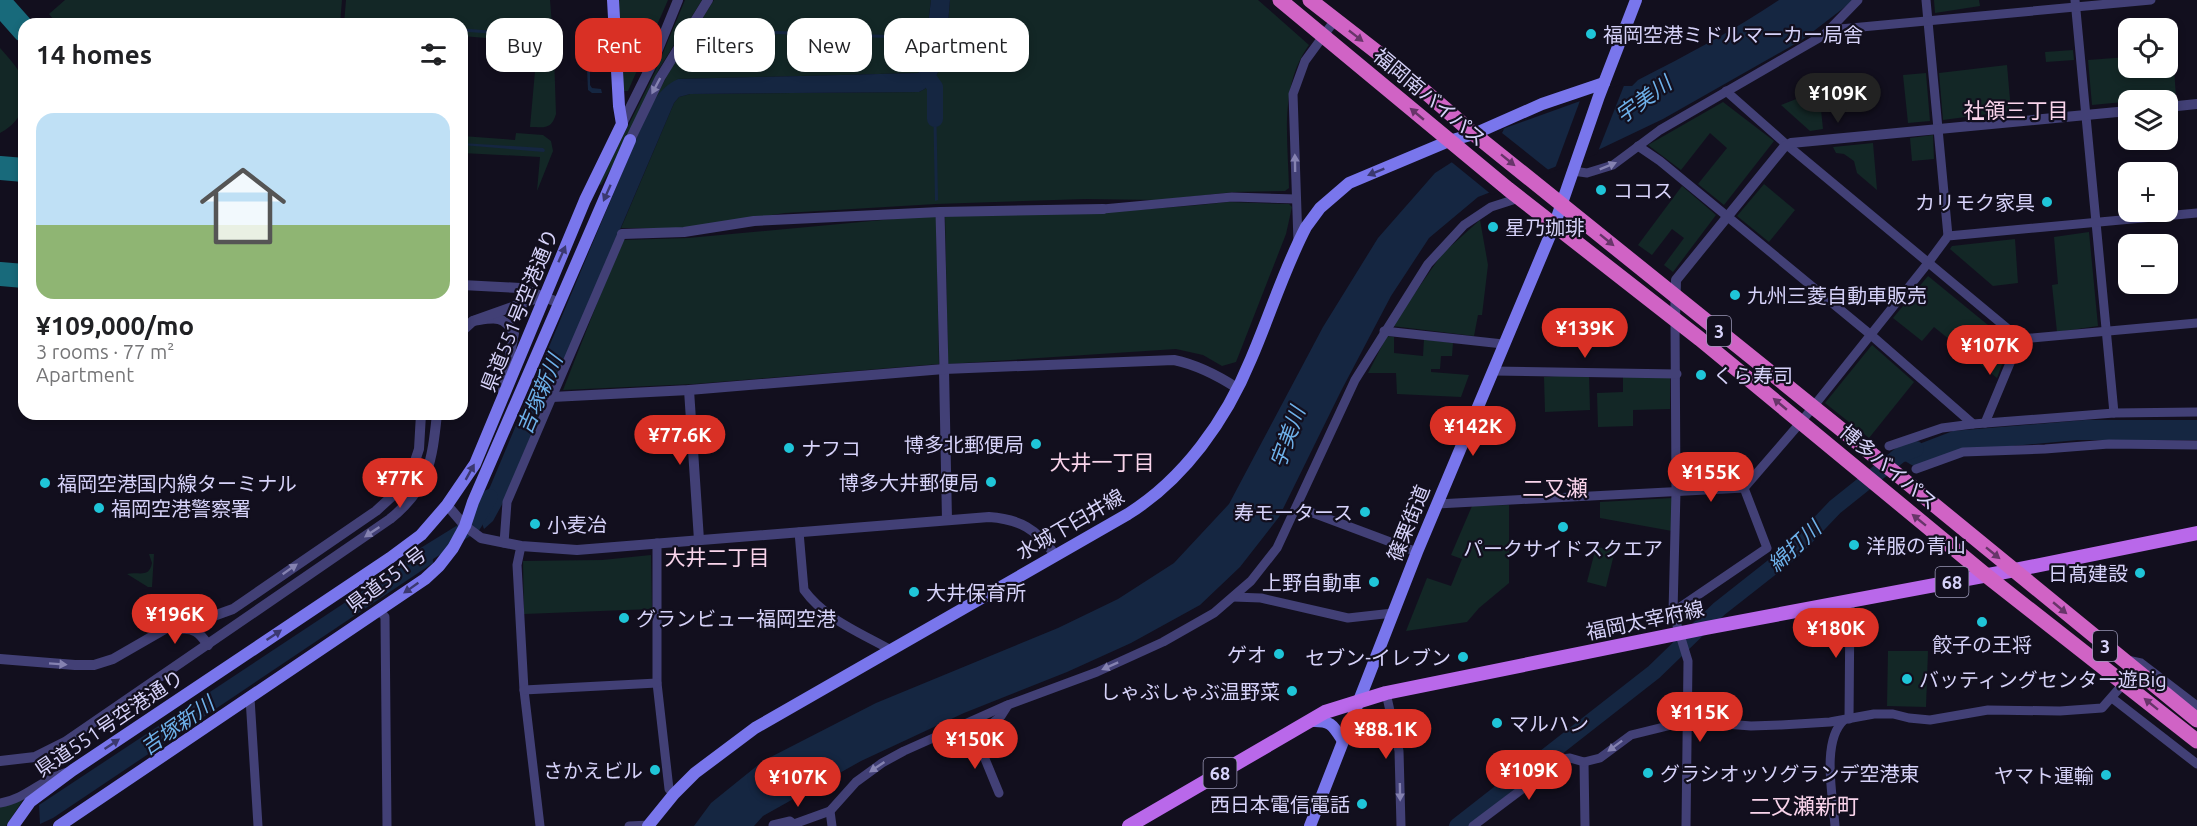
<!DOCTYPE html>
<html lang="en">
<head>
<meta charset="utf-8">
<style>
	body { margin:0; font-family:Ubuntu,"Noto Sans JP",sans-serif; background:#f6f6f6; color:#202124; height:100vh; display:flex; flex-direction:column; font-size:22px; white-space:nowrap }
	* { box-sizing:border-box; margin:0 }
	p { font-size:20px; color:#757577 }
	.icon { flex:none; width:33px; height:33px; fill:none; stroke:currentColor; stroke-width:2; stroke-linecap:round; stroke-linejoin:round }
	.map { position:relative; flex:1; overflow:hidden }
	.drawer { position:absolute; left:18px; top:18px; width:450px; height:402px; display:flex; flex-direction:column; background:#fff; border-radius:18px; box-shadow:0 3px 9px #0003 }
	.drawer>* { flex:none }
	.guide { position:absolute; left:486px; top:18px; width:570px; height:54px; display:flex; gap:12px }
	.controls { position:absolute; left:2118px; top:18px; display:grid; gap:12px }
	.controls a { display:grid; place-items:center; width:60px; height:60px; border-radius:12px; background:#fff; box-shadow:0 3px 9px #0003; font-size:30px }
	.price { position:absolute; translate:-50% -51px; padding:0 14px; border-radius:21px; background:#d93025; color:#fff; font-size:20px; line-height:39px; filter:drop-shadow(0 2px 3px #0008) }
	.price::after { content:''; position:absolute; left:50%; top:36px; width:18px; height:14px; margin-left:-9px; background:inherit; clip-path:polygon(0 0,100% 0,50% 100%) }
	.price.on { background:#222; color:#fff }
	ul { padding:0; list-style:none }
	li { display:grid; align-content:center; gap:12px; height:318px; padding:0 18px }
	li span { display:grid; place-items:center; height:186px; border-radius:18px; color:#555 }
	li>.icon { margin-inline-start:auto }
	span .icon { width:108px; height:108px; fill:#fffc; stroke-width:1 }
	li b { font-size:26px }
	h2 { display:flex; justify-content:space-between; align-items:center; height:72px; padding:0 18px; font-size:26px }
	.tag { padding:0 21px; border-radius:18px; background:#fff; box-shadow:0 3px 9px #0003; font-size:21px; line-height:54px }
	.tag.on { background:#d93025; color:#fff }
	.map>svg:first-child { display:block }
</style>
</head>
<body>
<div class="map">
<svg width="2197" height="826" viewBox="0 0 2197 826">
	<rect width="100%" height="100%" fill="#120f1e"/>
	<g fill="#132726">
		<polygon points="65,0 342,0 340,24 57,24 49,14"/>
		<polygon points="346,0 550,0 552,25 552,34 548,40 536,42 462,36 462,24 344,24"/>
		<polygon points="619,0 668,0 628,91 622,91"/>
		<polygon points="685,0 702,0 659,69 619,155 601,185 599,184 655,72"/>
		<polygon points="714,0 931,0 923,66 918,73 678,79 654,100 674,63"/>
		<path d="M950 0H1258L1309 45C1279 86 1288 140 1289 188L1285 191 1234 192 1159 200 1085 199 936 204 785 213 684 228H621L674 103 679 97 690 94 919 92C949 80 947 27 950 0Z"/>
		<polygon points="1934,0 1979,0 1980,6 1935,13"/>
		<path d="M0 48C6 55 13 62 18 70 32 94 25 120 0 133Z"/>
		<path d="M537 49 554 55 556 114C551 130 545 127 530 127Z"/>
		<polygon points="2073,50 2074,60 2046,62 2045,52"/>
		<polygon points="2173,53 2176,97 2092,105 2088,60 2128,57 2128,68 2168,68 2168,54"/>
		<polygon points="2007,65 2011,111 1943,120 1939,73"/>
		<polygon points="1926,73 1930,121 1908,123 1903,75"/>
		<polygon points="1819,90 1823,129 1810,131 1781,105"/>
		<polygon points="1723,102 1774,141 1724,205 1698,184 1727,148 1710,133 1681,170 1648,145"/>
		<polygon points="516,133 543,135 551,141 553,151 537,191 540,157 462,153 462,136 515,140"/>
		<polygon points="1933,135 1934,159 1912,161 1910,138"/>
		<polygon points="1873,143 1877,190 1857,173 1854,161 1844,154 1836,153 1833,147"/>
		<polygon points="1764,184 1795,210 1769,242 1737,216"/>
		<polygon points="1682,186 1716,215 1673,272 1664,265 1684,238 1672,229 1652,255 1638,245"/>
		<path d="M1228 202 1289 204 1292 207 1286 234 1236 362 1222 366 1203 355 1176 349 948 364 945 216C1040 213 1134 213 1228 202Z"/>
		<polygon points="936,215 939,364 694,384 563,390 622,240 688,238"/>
		<polygon points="1480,220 1488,265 1482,315 1478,315 1474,336 1392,326 1442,254"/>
		<polygon points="2089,232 2098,326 2057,332 2052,285 2058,284 2054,237"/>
		<polygon points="2015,239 2018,283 1993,286 1950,249 1952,246"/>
		<polygon points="1928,276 2010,343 1997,378 1934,327 1922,341 1893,318"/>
		<polygon points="1387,336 1394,337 1394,353 1423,356 1424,339 1453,343 1452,356 1441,356 1440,369 1431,369 1431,372 1469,375 1461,397 1397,394 1396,373 1368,373"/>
		<polygon points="1872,345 1914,382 1869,438 1825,403"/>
		<polygon points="1589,374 1590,410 1545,412 1544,377"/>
		<polygon points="1623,375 1670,376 1670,409 1633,410 1633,426 1598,427 1597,393 1623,392"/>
		<polygon points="1672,498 1672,531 1600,518 1600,502"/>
		<polygon points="1509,505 1509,583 1479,608 1467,622 1406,631 1427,578 1451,586 1462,559 1451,555 1472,506"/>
		<polygon points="1596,547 1615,550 1606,587 1587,582"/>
		<path d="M149 554H154L152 587H148L127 574C138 571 149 579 152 563Z"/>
		<polygon points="651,555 652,609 524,614 523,561 602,560"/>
		<polygon points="1888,651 1928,651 1926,707 1887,706"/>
		<polygon points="23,800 6,826 0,826 0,807"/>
	</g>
	<g fill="#152641">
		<path d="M931 0H950C947 27 949 80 919 92L690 94 679 97 674 103 505 499 493 521 484 529 477 509 490 487 628 159C640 131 649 92 678 79L918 73 923 66Z"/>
		<path d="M1779 0H1854L1802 40 1663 119 1598 150 1478 197 1429 238 1391 296 1341 391 1279 517 1240 567 1200 605 1131 643 1067 672 964 713 861 761 763 816 754 826H694L711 803 763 761 876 703 1058 628 1118 599 1174 563 1229 504 1323 327 1378 238 1435 173 1505 128 1622 86H1632L1638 80C1687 55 1734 30 1779 0Z"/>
		<polygon points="588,34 590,41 590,85 592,88 601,89 602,93 592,93 588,90 586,48"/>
		<polygon points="933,96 936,96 938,200 935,201"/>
		<polygon points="462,143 543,148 545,150 544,152 462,145"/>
		<polygon points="2085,420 2197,420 2197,440 2078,440 1957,451 1915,467 1893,454 1953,431"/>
		<polygon points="432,545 433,563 53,818 40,824 39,805"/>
	</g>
	<g fill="#120f1e">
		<polygon points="1625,83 1597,154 1554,171 1581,98"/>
		<polygon points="1504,129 1502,133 1551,172 1492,195 1449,160"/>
	</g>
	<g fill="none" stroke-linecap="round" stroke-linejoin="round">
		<g stroke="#152641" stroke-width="3">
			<polyline points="352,24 352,22 386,24"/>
			<polyline points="462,30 531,35"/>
			<polyline points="736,31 929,38"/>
			<polyline points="933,81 935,98"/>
		</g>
		<g stroke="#152641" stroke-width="16">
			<polyline points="928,77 935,87 935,119"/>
			<polyline points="413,562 473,525 490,497"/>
			<polyline points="1457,826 1654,672 1719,609 1794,550 1835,507 1900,455 1916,449"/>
		</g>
		<g stroke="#186a7b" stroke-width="24">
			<polyline points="0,3 24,30"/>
			<polyline points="0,168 24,170"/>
			<polyline points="0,274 24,276"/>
		</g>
		<g stroke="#424076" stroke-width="9">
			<polyline points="1926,0 1948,236"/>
			<polyline points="2075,0 2114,413"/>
			<polyline points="1829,33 1840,29 2151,0"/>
			<polyline points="1726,91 1787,145 2020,339 2197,323"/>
			<polyline points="1638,146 1660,161 1871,335 1973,424"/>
			<polyline points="1573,171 1587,173 1613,165 1660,130 1824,35 1858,0"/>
			<polyline points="1103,209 1232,197 1296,199"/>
			<polyline points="940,212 944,369"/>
			<polyline points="1298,242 1293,94 1305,61 1335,20"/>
			<polyline points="1675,320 1676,491 1673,612 1688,661 1686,826"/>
			<polyline points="1384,331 1503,344"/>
			<polyline points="1493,371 1677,374"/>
			<polyline points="1985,423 2020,339"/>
			<polyline points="1889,446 1942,428 1973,424 2114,413 2197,412"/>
			<polyline points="1916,469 1963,452 2045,449 2109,444 2197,445"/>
			<polyline points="1437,504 1744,488 1801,422 1928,263 1948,236 2197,213"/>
			<polyline points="1297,507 1417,552"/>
			<path d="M799 532 804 590C825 619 861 633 891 650"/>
			<polyline points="504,543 507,502 622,234"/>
			<polyline points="657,543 657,683 669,789 674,794"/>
			<polyline points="521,546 517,565 524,690 540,826"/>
			<polyline points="1233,597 1261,598 1348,618 1393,613"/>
			<polyline points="379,610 385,617 387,826"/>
			<polyline points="1673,612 1767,548 1744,488"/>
			<polyline points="2127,660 2141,663 2197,706"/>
			<polyline points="524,690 657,683"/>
			<polyline points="1386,693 1399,751 1401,826"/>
			<polyline points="250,698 258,826"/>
			<polyline points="2112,698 2197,764"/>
			<polyline points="1849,719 1850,600"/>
			<polyline points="976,737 999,793"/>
			<polyline points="937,739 976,737 1001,716 1008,705"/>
			<polyline points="1584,762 1585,826"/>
			<path d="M0 803C26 799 43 778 67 772"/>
			<polyline points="830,811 832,826"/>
			<polyline points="773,825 790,821 794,824 830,811 856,782 882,763 904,751 1005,706 1097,672 1163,642 1214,613 1251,581 1277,548 1355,380 1428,264 1464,225 1491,207 1519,198"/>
			<polyline points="629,826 649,825"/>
			<polyline points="1473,826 1562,759 1570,758 1584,762 1600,758 1631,735 1688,721 1751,726 1781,725 1830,722 1874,714 1893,714 1909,718 1930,720 1988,710 2060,711 2102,708 2124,683"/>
			<path d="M1835 826C1833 797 1821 741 1844 720"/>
		</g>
		<g stroke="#424076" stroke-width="10">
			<polyline points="2168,107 2197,104"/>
			<polyline points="622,124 652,64 678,0"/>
			<polyline points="630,140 660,78 708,0"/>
			<polyline points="622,234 684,232 754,221 940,212 1103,209"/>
			<polyline points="462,285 520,288 560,303"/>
			<polyline points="1675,320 1676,280 1784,147 1791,143 2128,111"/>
			<path d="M473 321C493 318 503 314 514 333L503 391"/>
			<polyline points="462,331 473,321 543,296"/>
			<polyline points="944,369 947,520"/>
			<polyline points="689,390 699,540"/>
			<path d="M552 397 689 390 944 369 1174 360C1198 365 1217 375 1237 388"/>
			<path d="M447 505 465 526 481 538 521 546 577 550 989 517C1019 519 1037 529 1055 555"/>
			<path d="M179 629C194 627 200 633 208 645"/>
			<polyline points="0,659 75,665 94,665 113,659 172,625 208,618 233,609 376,511 400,489 411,473 419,449 421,414"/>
			<path d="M0 761 35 757 65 742 390 519C429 488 432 461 437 414"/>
		</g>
		<g stroke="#7976ec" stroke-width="12">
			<path d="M1311 721C1331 720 1333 725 1343 741"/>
			<polyline points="13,826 30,802 73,770 390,558 421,535 447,505 475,464 585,200 622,124 619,106 613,0"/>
			<polyline points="59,826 425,579 439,566 453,548 465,526 473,502 630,140"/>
			<path d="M648 826 674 794 695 773 755 728 1128 514C1184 479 1226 420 1251 359 1270 315 1284 269 1306 227L1320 208 1349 183 1449 141 1474 134 1542 104 1604 83"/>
			<polyline points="1310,826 1417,552 1554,226 1599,96 1636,0"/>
		</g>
		<polyline stroke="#b968ea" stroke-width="14" points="1129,826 1325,712 1386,693 1706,628 2015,570 2197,533"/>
		<g stroke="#d063c5" stroke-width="15">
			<polyline points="1280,0 1508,189 1700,339 1987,576 2197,741"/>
			<polyline points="1310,0 1400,70 1474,134 1899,476 2197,720"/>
		</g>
	</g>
	<defs><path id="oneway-solid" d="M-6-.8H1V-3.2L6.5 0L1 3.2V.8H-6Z" transform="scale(1.5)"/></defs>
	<g fill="#673569">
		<use href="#oneway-solid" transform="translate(1356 36) rotate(38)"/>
		<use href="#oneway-solid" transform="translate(1417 114) rotate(-140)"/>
		<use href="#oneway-solid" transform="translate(1508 160) rotate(39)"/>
		<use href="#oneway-solid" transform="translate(1607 240) rotate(39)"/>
		<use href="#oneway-solid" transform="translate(1780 404) rotate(-140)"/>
		<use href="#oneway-solid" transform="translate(1919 520) rotate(-141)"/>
		<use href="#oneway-solid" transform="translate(1993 553) rotate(39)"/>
		<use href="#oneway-solid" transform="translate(2060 608) rotate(40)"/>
		<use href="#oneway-solid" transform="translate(2151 704) rotate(-141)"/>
	</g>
	<g fill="#8582b1">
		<use href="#oneway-solid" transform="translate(656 86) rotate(118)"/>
		<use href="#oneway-solid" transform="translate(1295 163) rotate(-91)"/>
		<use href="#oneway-solid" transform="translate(1608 166) rotate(-22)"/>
		<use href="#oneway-solid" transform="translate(372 532) rotate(146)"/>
		<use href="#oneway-solid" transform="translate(290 569) rotate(-35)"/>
		<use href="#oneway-solid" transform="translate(58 664) rotate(4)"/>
		<use href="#oneway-solid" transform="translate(1110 666) rotate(156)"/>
		<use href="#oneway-solid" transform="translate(1615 746) rotate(143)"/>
		<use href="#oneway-solid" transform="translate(877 767) rotate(146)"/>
		<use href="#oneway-solid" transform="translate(1400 792) rotate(89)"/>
	</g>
	<g fill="#3b3870">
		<use href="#oneway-solid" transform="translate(1376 172) rotate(158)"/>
		<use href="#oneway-solid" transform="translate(607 193) rotate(114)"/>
		<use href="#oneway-solid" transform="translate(562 254) rotate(-66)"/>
		<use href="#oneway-solid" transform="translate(470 472) rotate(-61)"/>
		<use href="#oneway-solid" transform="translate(411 588) rotate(145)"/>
		<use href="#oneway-solid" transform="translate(274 635) rotate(-34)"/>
		<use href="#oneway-solid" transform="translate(112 744) rotate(-34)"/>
	</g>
	<g fill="#1fc5d8" stroke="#120f1e" stroke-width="2">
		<circle cx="1591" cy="34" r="6"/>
		<circle cx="1601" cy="190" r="6"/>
		<circle cx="2047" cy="202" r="6"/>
		<circle cx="1493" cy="227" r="6"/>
		<circle cx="1735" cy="295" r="6"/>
		<circle cx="1701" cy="375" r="6"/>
		<circle cx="1036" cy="444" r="6"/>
		<circle cx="789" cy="448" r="6"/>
		<circle cx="991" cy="482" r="6"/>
		<circle cx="45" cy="483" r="6"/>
		<circle cx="99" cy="508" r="6"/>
		<circle cx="1365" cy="512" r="6"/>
		<circle cx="535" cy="524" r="6"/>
		<circle cx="1563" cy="527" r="6"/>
		<circle cx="1854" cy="545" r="6"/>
		<circle cx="2140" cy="573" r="6"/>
		<circle cx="1374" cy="582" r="6"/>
		<circle cx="914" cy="592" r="6"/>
		<circle cx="624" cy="618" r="6"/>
		<circle cx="1982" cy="622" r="6"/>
		<circle cx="1279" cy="654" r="6"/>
		<circle cx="1463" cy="657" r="6"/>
		<circle cx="1907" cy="679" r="6"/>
		<circle cx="1292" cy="691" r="6"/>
		<circle cx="1497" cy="723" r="6"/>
		<circle cx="655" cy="770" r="6"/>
		<circle cx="1648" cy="773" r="6"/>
		<circle cx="2106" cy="775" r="6"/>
		<circle cx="1362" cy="804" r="6"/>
	</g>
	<g text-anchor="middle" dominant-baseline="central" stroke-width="4.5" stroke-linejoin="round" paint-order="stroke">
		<g fill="#120f1e" stroke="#9b98b7" stroke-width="1.5">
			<rect x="1707" y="316" width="24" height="30" rx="4.5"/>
			<rect x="1935.5" y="567" width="33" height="30" rx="4.5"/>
			<rect x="2093" y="631" width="24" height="30" rx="4.5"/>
			<rect x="1203.5" y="758" width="33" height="30" rx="4.5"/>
		</g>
		<g font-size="18" font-weight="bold" fill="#d6d2f9">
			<text x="1719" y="331">3</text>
			<text x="1952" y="582">68</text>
			<text x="2105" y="646">3</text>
			<text x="1220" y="773">68</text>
		</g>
		<g font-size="20" fill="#d6d2f9" stroke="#120f1e" text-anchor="start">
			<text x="1603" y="34">福岡空港ミドルマーカー局舎</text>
			<text x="1613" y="190">ココス</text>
			<text x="2035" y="202" text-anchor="end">カリモク家具</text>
			<text x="1505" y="227">星乃珈琲</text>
			<text x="1747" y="295">九州三菱自動車販売</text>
			<text x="1713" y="375">くら寿司</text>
			<text x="1024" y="444" text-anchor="end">博多北郵便局</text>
			<text x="801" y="448">ナフコ</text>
			<text x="979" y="482" text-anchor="end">博多大井郵便局</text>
			<text x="57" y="483">福岡空港国内線ターミナル</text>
			<text x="111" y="508">福岡空港警察署</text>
			<text x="1353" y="512" text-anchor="end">寿モータース</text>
			<text x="547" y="524">小麦冶</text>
			<text x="1866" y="545">洋服の青山</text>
			<text x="1563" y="548" text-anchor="middle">パークサイドスクエア</text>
			<text x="2128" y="573" text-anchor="end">日髙建設</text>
			<text x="1362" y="582" text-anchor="end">上野自動車</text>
			<text x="926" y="592">大井保育所</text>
			<text x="636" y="618">グランビュー福岡空港</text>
			<text x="1982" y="644" text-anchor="middle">餃子の王将</text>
			<text x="1267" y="654" text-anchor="end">ゲオ</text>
			<text x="1451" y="657" text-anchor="end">セブン-イレブン</text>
			<text x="1919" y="679">バッティングセンター遊Big</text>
			<text x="1280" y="691" text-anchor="end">しゃぶしゃぶ温野菜</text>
			<text x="1509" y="723">マルハン</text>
			<text x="643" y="770" text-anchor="end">さかえビル</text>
			<text x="1660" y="773">グラシオッソグランデ空港東</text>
			<text x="2094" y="775" text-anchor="end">ヤマト運輸</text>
			<text x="1350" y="804" text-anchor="end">西日本電信電話</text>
		</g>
		<g font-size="20" fill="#d6d2f9" stroke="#120f1e">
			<text transform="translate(1430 97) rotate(40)">福岡南バイパス</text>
			<text transform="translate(519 310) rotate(-68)">県道551号空港通り</text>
			<text transform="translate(1889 467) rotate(40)">博多バイパス</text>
			<text transform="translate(1408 523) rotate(-68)">篠栗街道</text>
			<text transform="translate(1070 524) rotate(-30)">水城下臼井線</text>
			<text transform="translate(386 579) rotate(-37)">県道551号</text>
			<text transform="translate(1645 620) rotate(-12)">福岡太宰府線</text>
			<text transform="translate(109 723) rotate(-34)">県道551号空港通り</text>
		</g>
		<g font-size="21" font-style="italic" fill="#6eb1ea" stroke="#120f1e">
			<text transform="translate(1643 99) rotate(-36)">宇美川</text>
			<text transform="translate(539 394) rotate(-67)">吉塚新川</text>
			<text transform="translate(1287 437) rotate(-70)">宇美川</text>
			<text transform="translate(1794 546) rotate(-43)">綿打川</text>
			<text transform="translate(177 725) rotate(-35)">吉塚新川</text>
		</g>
		<g font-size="21" fill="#f9d4eb" stroke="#120f1e">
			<text x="2016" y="110">社領三丁目</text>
			<text x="1102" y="462">大井一丁目</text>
			<text x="717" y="557">大井二丁目</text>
		</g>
		<g font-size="22" fill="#f9d4eb" stroke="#120f1e">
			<text x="1555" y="487">二又瀬</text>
			<text x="1804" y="805">二又瀬新町</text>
		</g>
	</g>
</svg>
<div class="controls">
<a><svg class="icon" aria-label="locate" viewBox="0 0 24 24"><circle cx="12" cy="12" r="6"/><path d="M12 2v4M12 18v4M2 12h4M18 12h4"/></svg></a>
<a><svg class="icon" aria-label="layers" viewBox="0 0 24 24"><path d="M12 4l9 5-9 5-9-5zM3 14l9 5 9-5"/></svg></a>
<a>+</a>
<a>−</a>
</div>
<b class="price on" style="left:1838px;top:124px">¥109K</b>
<b class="price" style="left:1585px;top:359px">¥139K</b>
<b class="price" style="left:1990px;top:376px">¥107K</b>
<b class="price" style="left:1473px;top:457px">¥142K</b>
<b class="price" style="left:680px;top:466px">¥77.6K</b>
<b class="price" style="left:1711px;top:503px">¥155K</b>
<b class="price" style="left:400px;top:509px">¥77K</b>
<b class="price" style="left:175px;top:645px">¥196K</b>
<b class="price" style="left:1836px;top:659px">¥180K</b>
<b class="price" style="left:1700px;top:743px">¥115K</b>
<b class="price" style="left:1386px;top:760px">¥88.1K</b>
<b class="price" style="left:975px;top:770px">¥150K</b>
<b class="price" style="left:1529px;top:801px">¥109K</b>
<b class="price" style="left:798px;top:808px">¥107K</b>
<div class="guide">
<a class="tag">Buy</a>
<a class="tag on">Rent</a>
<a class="tag">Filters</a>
<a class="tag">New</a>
<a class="tag">Apartment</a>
</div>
<section class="drawer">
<h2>14 homes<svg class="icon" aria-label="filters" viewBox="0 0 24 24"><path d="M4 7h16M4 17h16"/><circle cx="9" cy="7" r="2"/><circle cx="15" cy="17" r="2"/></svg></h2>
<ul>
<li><span style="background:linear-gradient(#bfe0f5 60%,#8fb573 0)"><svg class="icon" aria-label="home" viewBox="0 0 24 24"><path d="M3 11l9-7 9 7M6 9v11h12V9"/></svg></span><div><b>¥109,000/mo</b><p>3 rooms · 77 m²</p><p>Apartment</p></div></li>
</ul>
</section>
</div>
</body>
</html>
